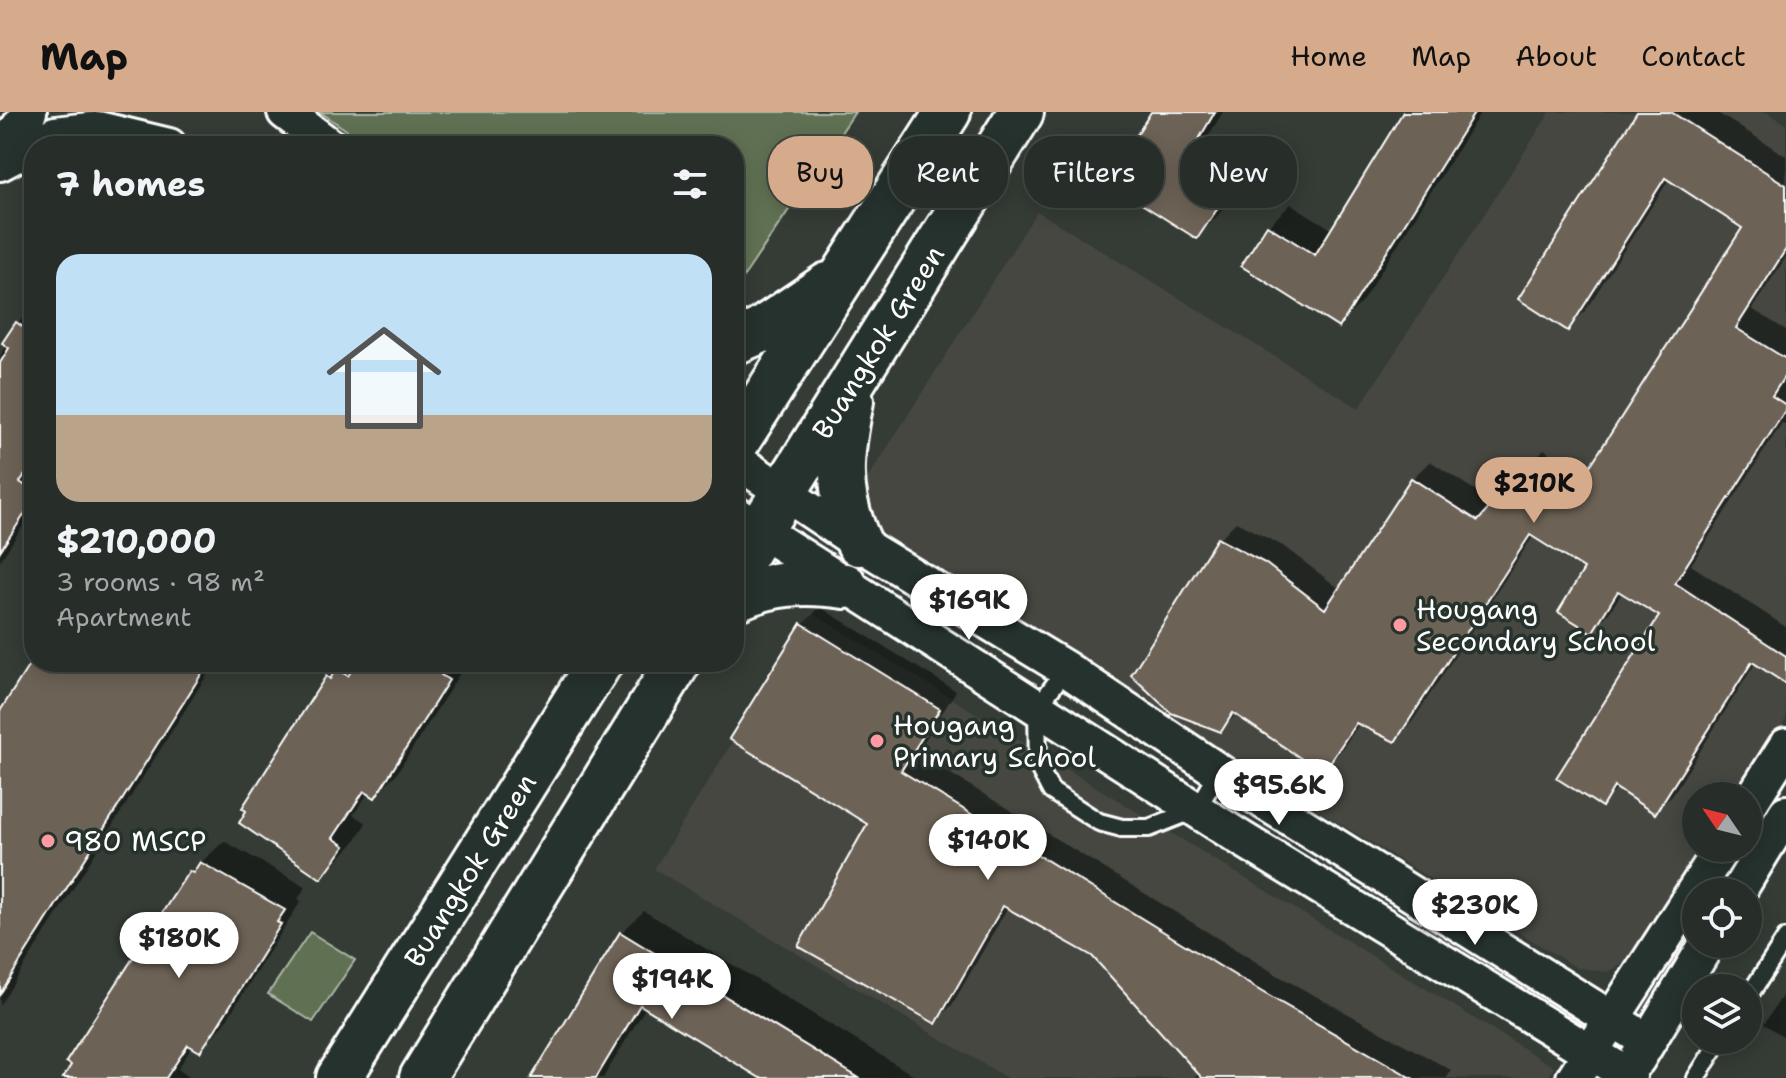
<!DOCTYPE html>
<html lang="en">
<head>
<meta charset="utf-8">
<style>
	body { margin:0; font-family:"Shantell Sans",sans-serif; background:#2f3530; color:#f1f3f6; height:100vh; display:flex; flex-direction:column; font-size:30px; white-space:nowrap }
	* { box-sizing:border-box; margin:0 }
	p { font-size:26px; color:#a4a8a8 }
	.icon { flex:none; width:44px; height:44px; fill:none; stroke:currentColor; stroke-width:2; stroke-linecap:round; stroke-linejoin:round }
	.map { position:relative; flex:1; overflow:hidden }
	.side { position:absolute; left:24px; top:24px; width:720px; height:536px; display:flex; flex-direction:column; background:#272d28; border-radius:32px; box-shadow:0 4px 20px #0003,0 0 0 2px #434945 }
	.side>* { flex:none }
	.guide { position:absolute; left:768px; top:24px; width:760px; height:72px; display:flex; gap:16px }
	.needle { width:52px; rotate:305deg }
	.controls { position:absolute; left:1682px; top:670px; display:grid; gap:16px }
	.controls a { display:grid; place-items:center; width:80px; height:80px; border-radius:50%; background:#272d28; box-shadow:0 4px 20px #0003,0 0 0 2px #434945; font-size:40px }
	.price { position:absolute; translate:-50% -68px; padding:0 18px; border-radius:28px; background:#fff; color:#222; font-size:26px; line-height:52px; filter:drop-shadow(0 2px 4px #0008) }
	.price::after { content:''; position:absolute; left:50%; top:48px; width:24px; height:18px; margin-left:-12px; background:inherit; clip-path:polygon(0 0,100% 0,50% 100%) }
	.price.current { background:#d6ab8b; color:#111 }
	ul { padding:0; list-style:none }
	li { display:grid; align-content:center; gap:16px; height:424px; padding:0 32px }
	li span { display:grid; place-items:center; height:248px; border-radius:24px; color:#555 }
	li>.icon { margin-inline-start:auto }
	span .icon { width:144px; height:144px; fill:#fffc; stroke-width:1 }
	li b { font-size:34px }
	h2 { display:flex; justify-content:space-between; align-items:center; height:96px; padding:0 32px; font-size:34px }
	.pill { padding:0 28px; border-radius:32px; background:#272d28; box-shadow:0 4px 20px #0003,0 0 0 2px #434945; font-size:28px; line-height:72px }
	.pill.current { background:#d6ab8b; color:#111 }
	header { display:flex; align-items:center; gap:48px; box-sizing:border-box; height:112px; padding:0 40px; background:#d6ab8b; color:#111 }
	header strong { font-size:38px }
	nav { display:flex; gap:44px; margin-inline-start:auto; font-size:28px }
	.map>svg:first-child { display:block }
</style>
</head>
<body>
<header>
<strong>Map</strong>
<nav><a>Home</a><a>Map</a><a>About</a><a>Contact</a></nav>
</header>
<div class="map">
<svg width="1786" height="966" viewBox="0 0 1786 966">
	<rect width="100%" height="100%" fill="#343c35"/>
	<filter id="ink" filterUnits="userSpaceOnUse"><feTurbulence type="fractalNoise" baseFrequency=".0125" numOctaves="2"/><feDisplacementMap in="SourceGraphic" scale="16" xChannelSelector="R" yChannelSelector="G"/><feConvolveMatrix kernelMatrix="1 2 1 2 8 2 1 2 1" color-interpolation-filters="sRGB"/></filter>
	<g filter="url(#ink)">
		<g fill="#45473f">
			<polygon points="1550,0 1767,0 1786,12 1786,607 1738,684 1696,684 1696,736 1705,736 1636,845 1608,860 1577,856 860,419 854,388 1037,99 1359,296"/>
			<polygon points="812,501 1554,955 1548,966 1007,966 654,757"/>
		</g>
		<g fill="#607153" stroke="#b0b8a9" stroke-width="2">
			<polygon points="320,0 855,0 734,179 734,34 370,34"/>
			<polygon points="310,820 355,848 313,910 268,882"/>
		</g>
		<g fill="#0007">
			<polygon points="1154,0 1223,0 1201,36 1244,64 1219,102 1197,125"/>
			<polygon points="1408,0 1481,0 1361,191 1339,213 1268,114 1291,92 1333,118"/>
			<polygon points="1639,0 1716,0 1786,44 1786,145 1752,197 1786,218 1786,313 1782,311 1691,453 1786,515 1786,569 1756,550 1673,682 1655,699 1618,676 1602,692 1661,503 1623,479 1609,501 1591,519 1587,457 1534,423 1412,610 1395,628 1360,611 1340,640 1322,658 1237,602 1221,618 1218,428 1236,410 1283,434 1340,477 1412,367 1430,349 1496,392 1544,337 1582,370 1745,115 1670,66 1585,199 1567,217"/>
			<polygon points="34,195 34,397 0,449 0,244 17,212"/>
			<polygon points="820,495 956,579 917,641 1279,864 1451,958 1447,966 1195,966 1199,959 1093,843 1008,795 952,893 935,910 869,712 732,626 803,512"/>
			<polygon points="34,549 215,550 0,893 0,603"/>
			<polygon points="338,550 467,550 397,661 375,684 369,680 353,703 366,711 353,732 321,765 244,695"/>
			<polygon points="224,729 306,775 298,787 301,789 222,915 200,937 193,933 178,957 190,966 65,966 191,760"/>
			<polygon points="644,799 918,966 764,966 646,895 603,966 533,966 621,821"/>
			<polygon points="1786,878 1786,926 1764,912"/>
		</g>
		<g fill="#6d6257" stroke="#fff" stroke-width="2">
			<polygon points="1151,0 1215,0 1180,59 1224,87 1197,127 1107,70"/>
			<polygon points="1403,0 1475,0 1339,216 1241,154 1267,113 1315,143"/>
			<polygon points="1637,0 1671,0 1786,73 1786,137 1736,216 1786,247 1786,262 1772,284 1786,293 1786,297 1675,471 1786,544 1786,572 1752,550 1655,702 1614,675 1602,695 1556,666 1659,504 1618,479 1592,521 1558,500 1584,457 1530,423 1395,630 1356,611 1323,661 1233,601 1221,620 1171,601 1131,563 1217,426 1265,451 1325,497 1411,366 1478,409 1525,354 1567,390 1742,116 1665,66 1568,219 1518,187"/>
			<polygon points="34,198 34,350 20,370 34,380 34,388 0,439 0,251 9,236 2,231 16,210 23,215"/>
			<polygon points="801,511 940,597 901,659 1262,880 1412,966 1202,966 1092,844 1003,794 936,912 798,834 867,712 729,627"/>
			<polygon points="31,550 209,550 0,882 0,599"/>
			<polygon points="357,550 449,550 441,563 449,568 375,686 364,679 333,726 345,734 321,767 239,711 246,699 242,696 326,564 330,567 336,557 348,564"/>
			<polygon points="200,750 285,798 277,810 281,812 215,918 200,940 188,933 166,966 63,966 71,953 66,950 189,759 193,761"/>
			<polygon points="620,820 859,966 760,966 640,893 596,966 531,966"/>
		</g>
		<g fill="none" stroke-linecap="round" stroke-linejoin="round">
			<defs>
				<g id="service">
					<polyline points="1066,557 1037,596 1038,654 1051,679 1099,710 1122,716 1149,716 1197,697 1219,660"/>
					<polyline points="1748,885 1786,826"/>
					<polyline points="1696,966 1720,928"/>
				</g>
				<g id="minor">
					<polyline points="285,0 330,34"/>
					<polyline points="0,43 29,0"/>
					<polyline points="0,51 55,22 98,17 169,34"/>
					<polyline points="734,347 859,431 1066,557 1263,689 1647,929"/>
					<polyline points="734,401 1242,727 1629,964"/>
					<polyline points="1748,694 1786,634"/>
					<polyline points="1738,780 1786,701"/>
					<polyline points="1637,948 1707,832"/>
					<polyline points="1574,966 1722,736"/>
				</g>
				<g id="primary">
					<polyline points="734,230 760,219 828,173"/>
					<path d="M851 289C840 343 835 379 859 431"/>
					<polyline points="734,334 948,0"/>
					<polyline points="734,460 1021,0"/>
					<path d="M734 487C771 470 804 468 845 474"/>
					<polyline points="339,966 600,550"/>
					<polyline points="422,966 678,550"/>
				</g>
			</defs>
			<use href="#service" stroke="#fff" stroke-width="22"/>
			<use href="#minor" stroke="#fff" stroke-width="40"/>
			<use href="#primary" stroke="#fff" stroke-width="50"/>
			<use href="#service" stroke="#26332d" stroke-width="16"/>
			<use href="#minor" stroke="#26332d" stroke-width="34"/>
			<use href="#primary" stroke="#26332d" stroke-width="44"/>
		</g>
	</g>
	<g fill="#ff9aa2" stroke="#26332d" stroke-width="3">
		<circle cx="1400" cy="513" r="8"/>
		<circle cx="877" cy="629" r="8"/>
		<circle cx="48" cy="729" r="8"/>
	</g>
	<g text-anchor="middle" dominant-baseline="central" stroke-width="7" stroke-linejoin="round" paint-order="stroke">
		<g font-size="28" fill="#fff" stroke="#26332d">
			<text transform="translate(878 230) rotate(-58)">Buangkok Green</text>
			<text transform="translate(470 758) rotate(-58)">Buangkok Green</text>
		</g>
		<g font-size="28" fill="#fff" stroke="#26332d" text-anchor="start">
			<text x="1416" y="497">Hougang<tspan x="1416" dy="32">Secondary School</tspan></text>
			<text x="893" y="613">Hougang<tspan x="893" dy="32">Primary School</tspan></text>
			<text x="64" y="729">980 MSCP</text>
		</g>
	</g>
</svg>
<div class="controls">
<a><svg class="needle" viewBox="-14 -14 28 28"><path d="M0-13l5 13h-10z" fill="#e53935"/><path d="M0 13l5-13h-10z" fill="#a4a8a8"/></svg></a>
<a><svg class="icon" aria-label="locate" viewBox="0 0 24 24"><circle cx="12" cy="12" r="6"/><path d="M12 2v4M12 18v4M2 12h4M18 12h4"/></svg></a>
<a><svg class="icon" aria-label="layers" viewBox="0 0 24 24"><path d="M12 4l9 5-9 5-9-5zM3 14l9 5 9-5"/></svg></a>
</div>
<b class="price current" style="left:1534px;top:413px">$210K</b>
<b class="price" style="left:969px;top:530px">$169K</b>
<b class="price" style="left:1279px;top:715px">$95.6K</b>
<b class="price" style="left:988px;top:770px">$140K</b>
<b class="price" style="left:1475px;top:835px">$230K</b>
<b class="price" style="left:179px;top:868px">$180K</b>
<b class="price" style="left:672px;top:909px">$194K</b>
<div class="guide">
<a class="pill current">Buy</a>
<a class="pill">Rent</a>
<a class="pill">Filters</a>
<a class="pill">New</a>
</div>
<section class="side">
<h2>7 homes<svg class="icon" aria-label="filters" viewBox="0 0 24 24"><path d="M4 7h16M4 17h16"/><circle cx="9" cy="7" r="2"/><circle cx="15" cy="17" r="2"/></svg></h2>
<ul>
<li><span style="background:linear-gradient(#bfe0f5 65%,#b9a48a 0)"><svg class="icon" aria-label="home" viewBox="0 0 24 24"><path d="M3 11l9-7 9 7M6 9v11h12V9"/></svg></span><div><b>$210,000</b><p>3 rooms · 98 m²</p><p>Apartment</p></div></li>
</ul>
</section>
</div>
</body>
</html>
